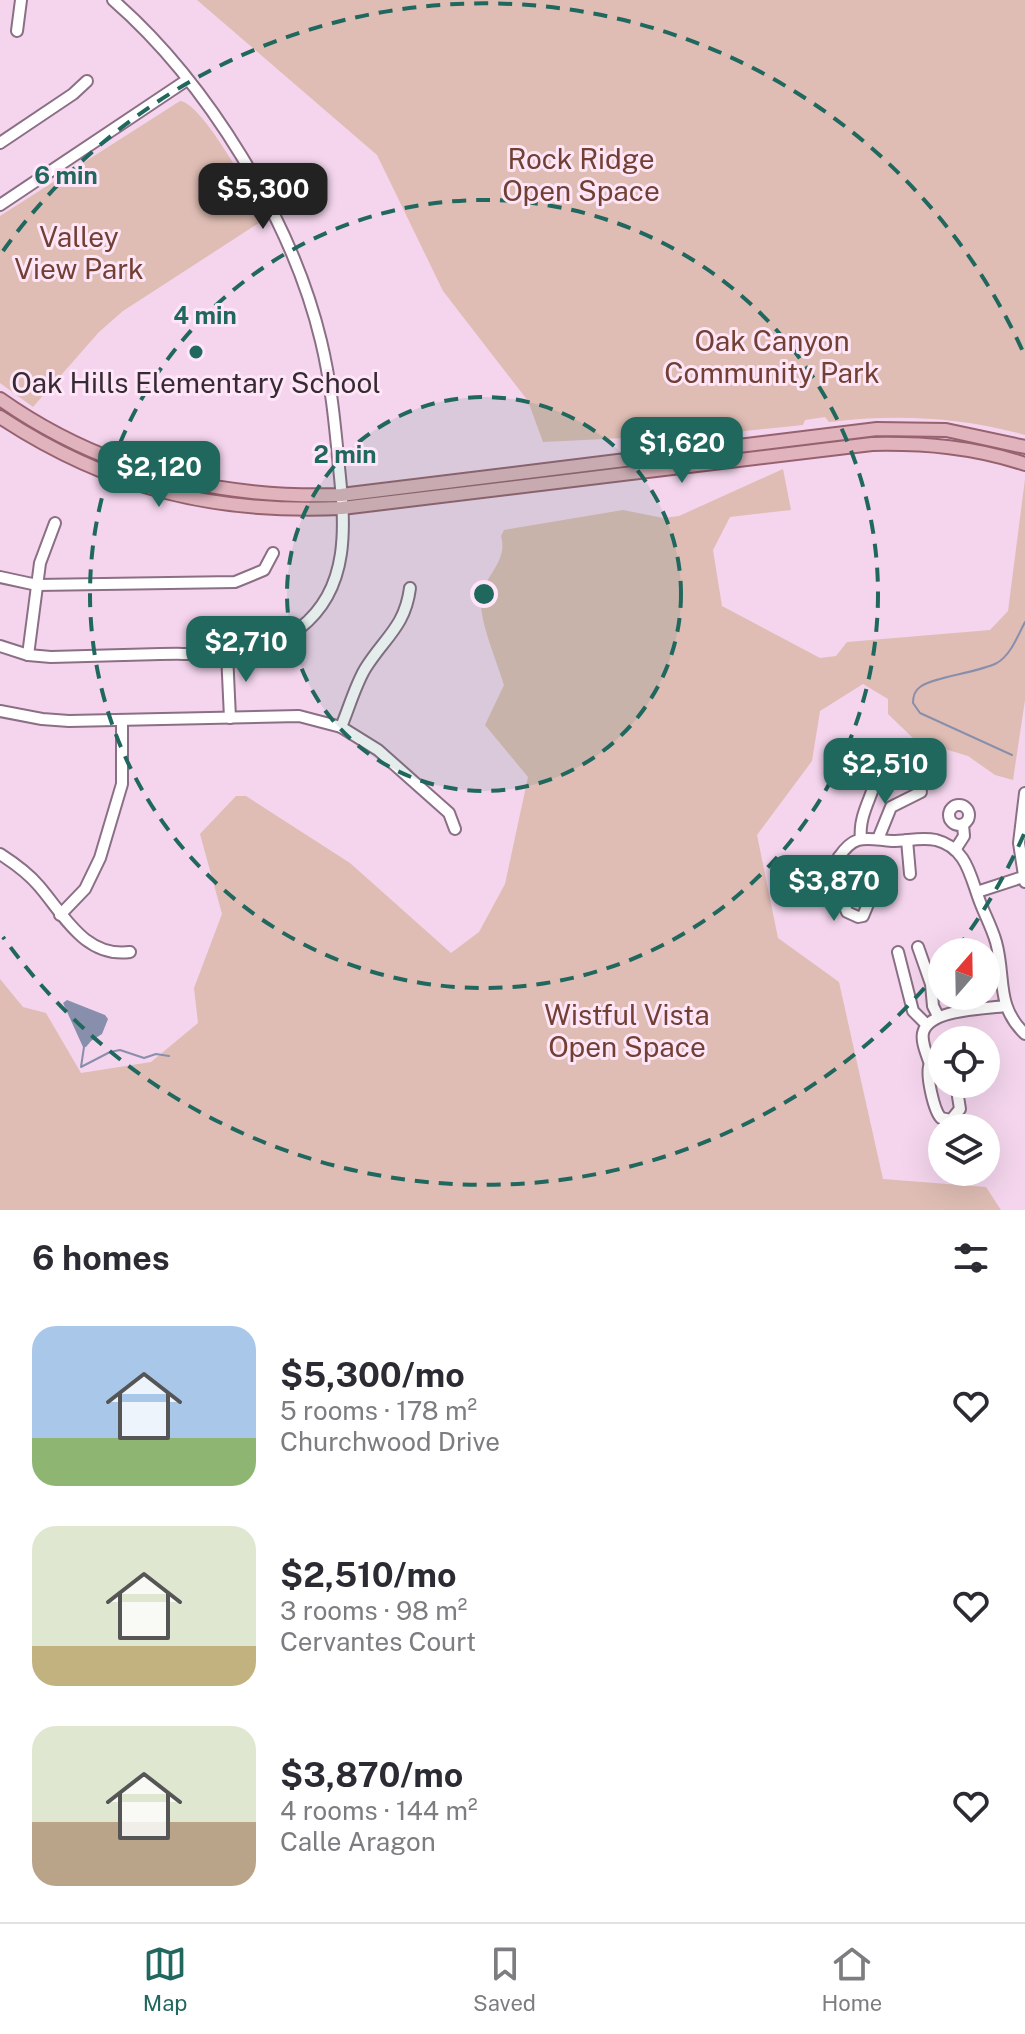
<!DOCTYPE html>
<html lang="en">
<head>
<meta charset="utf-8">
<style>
	body { margin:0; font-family:"Public Sans",sans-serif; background:#f7f7f7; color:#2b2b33; height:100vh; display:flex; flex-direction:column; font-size:30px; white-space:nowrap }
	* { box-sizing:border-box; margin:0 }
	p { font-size:26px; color:#7c7c81 }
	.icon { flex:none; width:44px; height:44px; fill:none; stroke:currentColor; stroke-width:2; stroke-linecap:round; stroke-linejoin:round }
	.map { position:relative; height:1210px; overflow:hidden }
	.sheet { display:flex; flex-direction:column; background:#fff; flex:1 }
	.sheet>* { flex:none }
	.needle { width:52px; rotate:20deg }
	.tools { position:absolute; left:928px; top:938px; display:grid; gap:16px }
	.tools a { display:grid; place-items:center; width:72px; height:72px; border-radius:50%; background:#fff; box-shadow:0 8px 32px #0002; font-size:40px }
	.price { position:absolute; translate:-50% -68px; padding:0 18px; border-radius:16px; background:#20685e; color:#fff; font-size:26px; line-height:52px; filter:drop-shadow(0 2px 4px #0008) }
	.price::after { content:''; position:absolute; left:50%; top:48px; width:24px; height:18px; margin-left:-12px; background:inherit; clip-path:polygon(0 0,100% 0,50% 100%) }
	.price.active { background:#222; color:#fff }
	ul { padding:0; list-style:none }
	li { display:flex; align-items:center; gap:24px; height:200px; padding:0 32px }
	li span { display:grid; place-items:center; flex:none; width:224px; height:160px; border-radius:24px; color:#555 }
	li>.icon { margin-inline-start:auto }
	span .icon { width:96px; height:96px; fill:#fffc; stroke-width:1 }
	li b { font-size:34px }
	h2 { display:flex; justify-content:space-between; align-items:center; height:96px; padding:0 32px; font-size:34px }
	.tabs { display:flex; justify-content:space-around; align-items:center; height:112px; border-top:2px solid #e1e1e2; background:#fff; font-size:22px; color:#7c7c81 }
	.tabs a { display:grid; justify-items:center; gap:4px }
	.tabs .active { color:#20685e }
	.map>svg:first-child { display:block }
</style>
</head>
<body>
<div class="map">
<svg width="1025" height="1210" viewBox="0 0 1025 1210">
	<rect width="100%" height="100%" fill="#f4d5ed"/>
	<g fill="#dfbdb4">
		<path d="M197 0H1025V435C960 417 896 414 829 422L825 417 805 420 803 425 726 433 543 442 528 401 443 291 377 155Z"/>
		<path d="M180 101C203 103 253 197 265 219L123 311 99 332 33 407 0 383V216Z"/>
		<path d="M783 469 791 510 730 517 713 550 722 606 820 658 836 656 847 642 990 630 1008 611 1025 479V700L1013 780 995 775 968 756 915 740 888 714V699L863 684 820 711 812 761 757 835 778 938 839 982 883 1179 986 1187 1001 1210H0V979L23 1007 46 1013 81 1073 151 1062 198 1023 194 988 222 914 200 834 236 796H246L350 863 451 953 479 932 505 884 528 777 485 725 504 685C497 661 480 624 481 600 482 577 509 562 501 536L504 530 623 510 663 518 679 516Z"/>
	</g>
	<polygon fill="#888fac" points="67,1000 105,1015 108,1019 102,1034 91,1041 86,1047 83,1047 63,1003"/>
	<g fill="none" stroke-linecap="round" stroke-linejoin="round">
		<g stroke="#888fac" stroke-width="2">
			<path d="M1012 755 920 713 913 703C913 697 914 691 920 687 933 677 977 673 997 663 1011 655 1018 635 1025 622"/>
			<polyline points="84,1047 81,1067 110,1052 120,1050 144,1058 156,1054 169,1056"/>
		</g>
		<defs>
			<g id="minor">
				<polyline points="17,31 21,0"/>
				<polyline points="0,143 73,94 87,81"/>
				<polyline points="0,205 187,80"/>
				<polyline points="0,577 37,585 235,582 264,570 273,553"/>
				<path d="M0 646 28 655 51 657C87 656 123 655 160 654 207 653 260 659 300 628 351 588 345 525 339 467 335 425 331 382 321 341 292 220 207 82 113 0"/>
				<polyline points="227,653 230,718"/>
				<polyline points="28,655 40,563 55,523"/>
				<polyline points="0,711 42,719 69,721 299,716 341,727 378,750 449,813 455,829"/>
				<path d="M341 727C349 708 355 686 365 669 384 638 405 627 410 588"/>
				<polyline points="1025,793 1019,843 1025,882"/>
				<circle cx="959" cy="815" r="10"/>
				<path d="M861 839C858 814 874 795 878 771"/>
				<polyline points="878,839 891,807 921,792"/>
				<polyline points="907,840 910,874"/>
				<polyline points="955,850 964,836 963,825"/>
				<path d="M0 854C14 863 28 873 39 886 64 915 85 958 130 952"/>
				<path d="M839 857C855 833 866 839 892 841 907 841 921 837 936 840 967 848 970 876 980 902 985 915 992 928 996 942 1006 978 995 1005 1025 1034"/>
				<polygon points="839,857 856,870 868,904 863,916 858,917 847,912 836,880"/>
				<polyline points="977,892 1023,877"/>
				<polyline points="60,915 85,889 100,858 122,784 122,720"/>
				<polyline points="918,947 931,984 933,1006 938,1016"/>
				<polyline points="898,952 913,1011 927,1025"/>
				<path d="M942 1057C936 1058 933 1058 930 1064 925 1073 934 1111 941 1118L951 1120 960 1109 956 1084"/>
				<path d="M930 1064C927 1055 921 1042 923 1033 928 1009 985 1009 1005 1006"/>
			</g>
			<g id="major">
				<path d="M0 399C102 471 218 499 341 495L877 429 946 430 1025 447"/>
				<path d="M0 417C108 488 213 514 342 508L872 444C925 443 974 447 1025 464"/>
			</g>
		</defs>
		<use href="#minor" stroke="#8b6f84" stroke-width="14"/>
		<use href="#major" stroke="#976270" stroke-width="16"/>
		<use href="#minor" stroke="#fff" stroke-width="10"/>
		<use href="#major" stroke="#e0b3bd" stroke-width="12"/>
	</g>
	<circle cx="484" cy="594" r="197" fill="#20685e" fill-opacity=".12"/>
	<g fill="none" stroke="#20685e" stroke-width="4" stroke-dasharray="14 10">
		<circle cx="484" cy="594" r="197"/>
		<circle cx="484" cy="594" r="394"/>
		<path d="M1024 834A591 591 0 0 1 956 950M940 970A591 591 0 0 1 3 937M3 251A591 591 0 0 1 1024 354"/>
	</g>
	<circle fill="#20685e" stroke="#fee5f8" stroke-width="3" cx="196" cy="352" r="8"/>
	<g text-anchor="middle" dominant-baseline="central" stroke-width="6" stroke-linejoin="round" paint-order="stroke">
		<g font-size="28" fill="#724033" stroke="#fee5f8">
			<text x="581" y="158">Rock Ridge<tspan x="581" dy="32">Open Space</tspan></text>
			<text x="79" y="236">Valley<tspan x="79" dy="32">View Park</tspan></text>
			<text x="772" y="340">Oak Canyon<tspan x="772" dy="32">Community Park</tspan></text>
			<text x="627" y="1014">Wistful Vista<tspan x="627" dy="32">Open Space</tspan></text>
		</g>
		<g font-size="28" fill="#362a33" stroke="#fee5f8">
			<text x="196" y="382">Oak Hills Elementary School</text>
		</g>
	</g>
	<circle cx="484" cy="594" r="12" fill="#20685e" stroke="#fee5f8" stroke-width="4"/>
	<g font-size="24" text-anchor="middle" font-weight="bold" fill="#20685e" stroke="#fee5f8" stroke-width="6" stroke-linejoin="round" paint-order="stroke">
		<text x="66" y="184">6 min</text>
		<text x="205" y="324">4 min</text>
		<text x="345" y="463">2 min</text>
	</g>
</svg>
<div class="tools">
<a><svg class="needle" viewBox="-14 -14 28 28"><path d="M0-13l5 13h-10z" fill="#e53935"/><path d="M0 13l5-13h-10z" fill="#7c7c81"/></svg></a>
<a><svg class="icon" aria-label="locate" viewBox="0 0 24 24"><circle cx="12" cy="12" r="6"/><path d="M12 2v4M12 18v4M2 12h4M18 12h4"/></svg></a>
<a><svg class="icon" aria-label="layers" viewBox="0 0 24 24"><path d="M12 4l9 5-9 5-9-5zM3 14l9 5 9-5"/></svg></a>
</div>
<b class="price active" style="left:263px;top:231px">$5,300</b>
<b class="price" style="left:682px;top:485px">$1,620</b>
<b class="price" style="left:159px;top:509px">$2,120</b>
<b class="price" style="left:246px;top:684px">$2,710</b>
<b class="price" style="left:885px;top:806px">$2,510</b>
<b class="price" style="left:834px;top:923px">$3,870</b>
</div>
<section class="sheet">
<h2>6 homes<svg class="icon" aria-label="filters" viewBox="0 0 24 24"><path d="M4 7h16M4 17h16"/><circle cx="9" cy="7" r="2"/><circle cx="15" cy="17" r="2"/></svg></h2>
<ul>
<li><span style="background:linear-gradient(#a9c7e8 70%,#8fb573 0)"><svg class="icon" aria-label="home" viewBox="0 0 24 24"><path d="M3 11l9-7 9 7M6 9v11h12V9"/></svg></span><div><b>$5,300/mo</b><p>5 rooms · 178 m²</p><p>Churchwood Drive</p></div><svg class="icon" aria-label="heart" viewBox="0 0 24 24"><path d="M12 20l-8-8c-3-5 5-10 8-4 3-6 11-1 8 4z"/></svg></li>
<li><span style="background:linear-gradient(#dfe7d0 75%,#c2b280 0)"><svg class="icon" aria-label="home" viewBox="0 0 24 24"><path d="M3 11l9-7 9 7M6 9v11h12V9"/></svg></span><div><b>$2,510/mo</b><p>3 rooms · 98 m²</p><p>Cervantes Court</p></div><svg class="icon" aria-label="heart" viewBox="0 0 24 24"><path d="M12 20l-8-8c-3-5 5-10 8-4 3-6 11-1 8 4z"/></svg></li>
<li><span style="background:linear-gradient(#dfe7d0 60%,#b9a48a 0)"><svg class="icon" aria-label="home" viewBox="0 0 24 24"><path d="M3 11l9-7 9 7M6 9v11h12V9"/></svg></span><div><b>$3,870/mo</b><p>4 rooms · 144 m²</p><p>Calle Aragon</p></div><svg class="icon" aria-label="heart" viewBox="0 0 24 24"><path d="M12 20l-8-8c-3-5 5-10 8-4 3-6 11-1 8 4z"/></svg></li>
</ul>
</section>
<nav class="tabs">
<a class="active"><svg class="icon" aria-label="map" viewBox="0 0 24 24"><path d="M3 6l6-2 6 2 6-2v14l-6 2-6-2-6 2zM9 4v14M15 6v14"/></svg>Map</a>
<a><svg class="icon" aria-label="saved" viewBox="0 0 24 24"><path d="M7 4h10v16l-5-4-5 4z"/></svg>Saved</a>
<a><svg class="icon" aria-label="home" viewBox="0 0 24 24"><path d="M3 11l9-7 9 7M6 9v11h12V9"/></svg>Home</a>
</nav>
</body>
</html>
